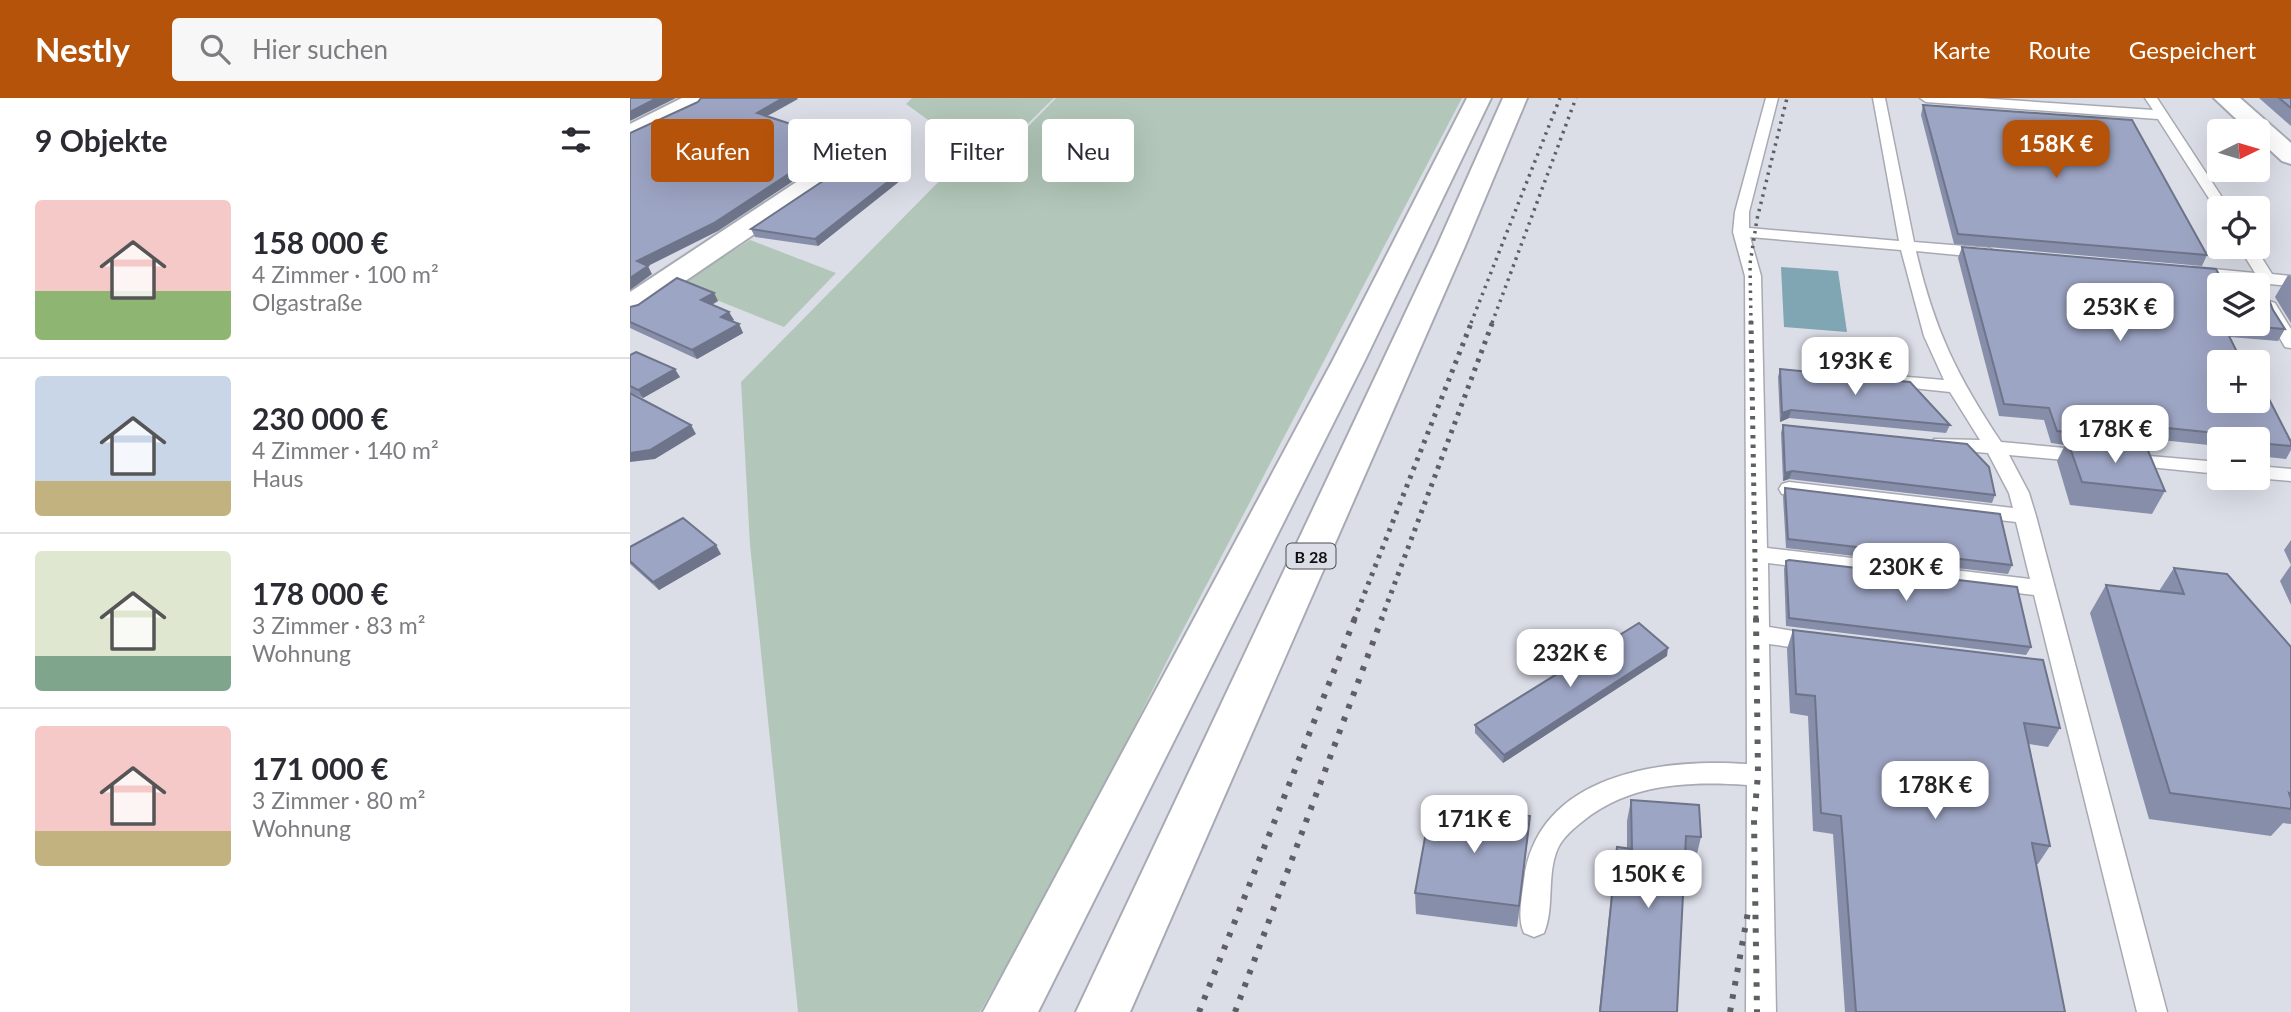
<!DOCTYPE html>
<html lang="de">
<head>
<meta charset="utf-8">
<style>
	body { margin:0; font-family:Lato,sans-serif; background:#f7f7f7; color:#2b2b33; height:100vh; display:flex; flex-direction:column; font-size:26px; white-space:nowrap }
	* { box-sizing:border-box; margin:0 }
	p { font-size:23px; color:#7c7c81 }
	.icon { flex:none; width:38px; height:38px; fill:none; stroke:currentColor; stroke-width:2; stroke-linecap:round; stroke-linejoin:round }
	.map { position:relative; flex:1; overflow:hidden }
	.drawer { display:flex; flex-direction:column; background:#fff; width:630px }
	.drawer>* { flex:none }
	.hud { position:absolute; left:21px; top:21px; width:665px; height:63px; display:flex; gap:14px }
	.needle { width:46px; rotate:85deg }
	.tools { position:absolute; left:1577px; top:21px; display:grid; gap:14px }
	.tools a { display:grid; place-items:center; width:63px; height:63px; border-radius:7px; background:#fff; box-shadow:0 7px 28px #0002; font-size:35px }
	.price { position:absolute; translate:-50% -60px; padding:0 16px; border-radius:14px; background:#fff; color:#222; font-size:23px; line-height:46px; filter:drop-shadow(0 2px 4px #0008) }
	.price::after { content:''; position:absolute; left:50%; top:42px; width:21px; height:16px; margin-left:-10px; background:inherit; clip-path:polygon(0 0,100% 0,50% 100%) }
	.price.active { background:#b45309; color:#fff }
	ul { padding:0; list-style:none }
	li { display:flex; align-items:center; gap:21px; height:175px; padding:0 35px }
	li+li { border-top:2px solid #e1e1e2 }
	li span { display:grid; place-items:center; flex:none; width:196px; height:140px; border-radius:7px; color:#555 }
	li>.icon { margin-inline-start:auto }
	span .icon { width:84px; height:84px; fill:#fffc; stroke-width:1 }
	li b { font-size:30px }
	h2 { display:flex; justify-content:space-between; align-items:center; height:84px; padding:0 35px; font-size:30px }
	.pill { padding:0 24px; border-radius:7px; background:#fff; box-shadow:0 7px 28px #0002; font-size:24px; line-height:63px }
	.pill.active { background:#b45309; color:#fff }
	header { display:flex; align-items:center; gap:42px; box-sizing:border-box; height:98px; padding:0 35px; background:#b45309; color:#fff }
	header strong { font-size:33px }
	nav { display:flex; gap:38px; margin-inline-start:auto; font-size:24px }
	.search { width:490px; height:63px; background:#f7f7f7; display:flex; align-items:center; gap:18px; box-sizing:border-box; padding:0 24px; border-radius:7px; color:#7c7c81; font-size:26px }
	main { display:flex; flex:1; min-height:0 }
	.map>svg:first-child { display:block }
</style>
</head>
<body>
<header>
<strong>Nestly</strong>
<div class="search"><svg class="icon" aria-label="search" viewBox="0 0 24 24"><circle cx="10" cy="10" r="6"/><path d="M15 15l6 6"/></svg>Hier suchen</div>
<nav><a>Karte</a><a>Route</a><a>Gespeichert</a></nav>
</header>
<main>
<section class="drawer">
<h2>9 Objekte<svg class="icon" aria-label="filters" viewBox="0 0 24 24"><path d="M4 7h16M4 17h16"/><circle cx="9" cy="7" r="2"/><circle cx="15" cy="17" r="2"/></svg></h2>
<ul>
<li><span style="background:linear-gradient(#f6c9c9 65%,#8fb573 0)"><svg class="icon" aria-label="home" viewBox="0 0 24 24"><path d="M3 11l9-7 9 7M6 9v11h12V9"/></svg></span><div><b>158 000 €</b><p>4 Zimmer · 100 m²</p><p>Olgastraße</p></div></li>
<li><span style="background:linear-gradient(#c9d6e8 75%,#c2b280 0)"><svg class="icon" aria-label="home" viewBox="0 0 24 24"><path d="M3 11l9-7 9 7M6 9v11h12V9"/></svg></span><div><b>230 000 €</b><p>4 Zimmer · 140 m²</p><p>Haus</p></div></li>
<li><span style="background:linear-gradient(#dfe7d0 75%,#7fa58c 0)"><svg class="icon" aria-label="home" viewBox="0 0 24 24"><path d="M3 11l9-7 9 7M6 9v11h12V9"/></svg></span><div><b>178 000 €</b><p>3 Zimmer · 83 m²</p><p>Wohnung</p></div></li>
<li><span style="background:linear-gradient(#f6c9c9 75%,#c2b280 0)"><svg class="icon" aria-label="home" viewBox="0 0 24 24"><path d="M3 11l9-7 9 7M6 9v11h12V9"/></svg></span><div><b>171 000 €</b><p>3 Zimmer · 80 m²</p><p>Wohnung</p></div></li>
</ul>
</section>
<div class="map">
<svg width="1661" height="914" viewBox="0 0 1661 914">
	<rect width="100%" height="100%" fill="#dbdee7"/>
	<g fill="#b2c7b9">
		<polygon points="282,0 424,0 383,40 347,42 343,48 348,43 385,42 426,0 832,0 546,545 450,737 350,914 168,914 120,447 111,284 340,52 276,6"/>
		<polygon points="120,142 206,175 154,229 49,187"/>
	</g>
	<polygon fill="#80a5b3" points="1151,169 1208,173 1217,234 1154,229"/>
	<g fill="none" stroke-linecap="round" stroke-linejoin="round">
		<defs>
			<g id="service">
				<path d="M1136 0H1148L1119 114V130L1269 143 1243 0H1255L1284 144 1359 150 1367 155 1359 160 1286 153C1304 231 1327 278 1371 344L1457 352 1464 354 1467 358 1464 362 1457 364 1379 357 1399 395 1406 418 1537 914H1507L1404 497 1138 465 1139 529 1195 538 1198 544 1195 550 1187 553 1139 546 1146 914H1116L1117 687C1060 683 1000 685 953 723 944 730 933 739 928 750 916 777 925 809 914 835L904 839 894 835C887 820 892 799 894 782 907 676 1031 660 1117 666L1115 178 1103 134 1105 114ZM1120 139 1271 152 1294 238 1314 282 1254 277 1245 282 1254 287 1320 294 1350 342 1304 341 1302 345 1304 349 1311 351 1358 355 1379 395 1383 410 1159 384 1152 386 1149 391 1152 396 1386 424 1400 481 1137 450 1131 178Z"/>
				<polygon points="1290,0 1349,0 1523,12 1515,0 1527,0 1599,110 1589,110 1587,113 1528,21 1296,4"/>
				<polygon points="1609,149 1625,149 1642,176 1661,178 1661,188 1562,179 1554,174 1562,169 1625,175"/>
				<polygon points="1639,203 1645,205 1661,231 1661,250 1655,249 1631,208"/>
				<polygon points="1496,356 1589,364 1589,376 1489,366 1486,362 1489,358"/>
				<polygon points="1628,368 1661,371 1661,383 1626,380"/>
			</g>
			<g id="minor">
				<polygon points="52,0 71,0 74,4 70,9 0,42 0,26"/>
				<polygon points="1584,0 1610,0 1661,45 1661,66 1652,63 1628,41 1628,33 1619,33"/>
				<polygon points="236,42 245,44 248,49 245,54 11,213 0,216 0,194 227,44"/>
			</g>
			<g id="trunk">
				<polygon points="837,0 861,0 735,262 408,914 353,914 703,262"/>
				<polygon points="873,0 897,0 835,148 500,914 446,914 807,148"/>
			</g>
		</defs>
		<use href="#service" stroke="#a7aab3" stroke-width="3"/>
		<use href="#minor" stroke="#a7aab3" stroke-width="4"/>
		<use href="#trunk" stroke="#a7aab3" stroke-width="4"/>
		<use href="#service" fill="#fff" fill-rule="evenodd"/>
		<use href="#minor" fill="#fff" fill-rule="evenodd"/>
		<use href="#trunk" fill="#fff" fill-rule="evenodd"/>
		<g stroke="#5d5f64" stroke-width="3.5" stroke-dasharray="2.5 5" stroke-linecap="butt">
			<polyline points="841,225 930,0"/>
			<polyline points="862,225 946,0"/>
			<polyline points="1121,225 1120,166 1127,121 1157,0"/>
		</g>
		<g stroke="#5d5f64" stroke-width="5" stroke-dasharray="3.5 6" stroke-linecap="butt">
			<polyline points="1121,223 1126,522"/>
			<polyline points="724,522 842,223"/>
			<polyline points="751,522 863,223"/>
		</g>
		<g stroke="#5d5f64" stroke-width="6" stroke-dasharray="4.5 9" stroke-linecap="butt">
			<polyline points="1126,520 1128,676 1124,722 1127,914"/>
			<polyline points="569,914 725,520"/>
			<polyline points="605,914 752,520"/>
			<polyline points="1100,914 1118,814"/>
		</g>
	</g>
	<g fill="#878ea9">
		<polygon points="1629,0 1661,0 1661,28"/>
		<polygon points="1293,7 1577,157 1572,168 1324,146 1291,17"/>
		<polygon points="258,70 259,73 271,82 188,148 125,139 121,131"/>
		<polygon points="1332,149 1592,182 1643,212 1655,231 1648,243 1600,239 1631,300 1661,344 1661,352 1656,361 1628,358 1628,341 1589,341 1589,351 1588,348 1503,339 1500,347 1535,393 1522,416 1440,407 1427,363 1435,347 1421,345 1414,322 1369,318 1328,160"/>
		<polygon points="1658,177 1661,178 1661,225 1645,199"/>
		<polygon points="84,195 88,203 82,207 104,222 102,223 109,226 113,235 67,261 0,230 0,209"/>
		<polygon points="0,257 50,279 13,300 0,294"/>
		<polygon points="1150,271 1320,327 1316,335 1159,320 1150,324 1148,279"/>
		<polygon points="1153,327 1365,397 1362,405 1159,381 1153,383 1151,335"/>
		<polygon points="1155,390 1382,467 1378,476 1156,450 1153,399"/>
		<polygon points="1661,442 1661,507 1650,483 1661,467 1654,452"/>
		<polygon points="0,449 91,456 29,492 0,466"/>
		<polygon points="1156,463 1401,549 1396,557 1156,528 1154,471"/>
		<polygon points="1544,470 1661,549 1661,726 1653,725 1641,738 1519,721 1460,515 1476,487 1529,493"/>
		<polygon points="1163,532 1430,630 1418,649 1399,646 1420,748 1408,766 1406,766 1435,914 1215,914 1203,736 1183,733 1178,618 1160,615 1157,551"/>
		<polygon points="1037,558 873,665 845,635 845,627"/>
		<polygon points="1001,702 1071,739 1066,760 1055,759 1047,914 969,914 984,769 987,749 997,750 997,723"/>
		<polygon points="900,718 887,829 786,816 785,795"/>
	</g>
	<g fill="#6e7489">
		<polygon points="27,0 46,0 0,23 0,14"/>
		<polygon points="153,0 167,0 168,1 130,22 127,15"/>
		<polygon points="210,42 213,50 185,65 186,68 88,133 18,168 22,176 0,192 0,180 7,163 179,59"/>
		<polygon points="269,75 271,82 188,148 185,141"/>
		<polygon points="84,195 88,203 75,210 71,202"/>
		<polygon points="99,214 104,222 95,227 91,219"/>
		<polygon points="109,226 113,235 67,261 62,252"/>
		<polygon points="45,271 50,279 13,300 8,292"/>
		<polygon points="1161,312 1159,320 1150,324 1152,315"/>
		<polygon points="61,327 66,336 25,361 0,364 0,355"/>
		<polygon points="1162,373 1159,381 1153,383 1155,375"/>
		<polygon points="86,447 91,456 29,492 23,484"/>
		<polygon points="1038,550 1037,558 873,665 874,657"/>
		<polygon points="900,718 898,739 887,829 889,808"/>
	</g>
	<g fill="#9da5c4" stroke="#6e7489" stroke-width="2" fill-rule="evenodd">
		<polygon points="0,0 27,0 0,14"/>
		<polygon points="71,0 153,0 127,15 210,42 179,59 183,60 84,125 7,163 18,168 0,180 0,35 68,4"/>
		<polygon points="1649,0 1661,0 1661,10"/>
		<polygon points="1293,7 1502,22 1577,157 1328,136"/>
		<polygon points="220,65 258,70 254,73 269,75 185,141 121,131"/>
		<path d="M1332 149 1586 171 1592 182 1633 186 1643 212 1655 231 1593 226 1612 264H1589V303H1628V294L1631 300 1639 301 1661 344V348L1628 345V341H1598L1595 336 1498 326 1504 341 1427 333 1419 310 1374 306ZM1589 187H1628V226H1589Z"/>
		<polygon points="47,180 84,195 71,202 99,214 91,219 109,226 62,252 0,224 0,209 8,207"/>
		<polygon points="6,254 45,271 8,292 0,288 0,257"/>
		<polygon points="1150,271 1280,284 1320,327 1161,312 1152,315"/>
		<polygon points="0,295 61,327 20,352 0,355"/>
		<polygon points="1153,327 1337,346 1359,369 1365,397 1162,373 1155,375"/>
		<polygon points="1437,341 1516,348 1535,393 1452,384"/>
		<polygon points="1155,390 1370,416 1382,467 1158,441"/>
		<polygon points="53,420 86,447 23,484 0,463 0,449"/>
		<polygon points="1159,462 1387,489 1401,549 1159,520 1156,463"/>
		<polygon points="1544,470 1597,476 1661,549 1661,696 1659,695 1661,701 1661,711 1540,695 1476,487 1554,496"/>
		<polygon points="1009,525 1038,550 874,657 845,627"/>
		<polygon points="1163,532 1413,562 1430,630 1394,625 1420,748 1402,745 1435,914 1226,914 1211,718 1191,715 1185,598 1166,596"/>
		<polygon points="1001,702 1069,707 1071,739 1056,738 1047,914 970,914 987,749 1002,751"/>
		<polygon points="801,706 900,718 889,808 785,795"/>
	</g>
	<g text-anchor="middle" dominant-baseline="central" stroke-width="5" stroke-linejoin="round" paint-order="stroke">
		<rect fill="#dbdee7" stroke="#4c4d53" stroke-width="2" x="656.5" y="445.5" width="49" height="25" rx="5"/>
		<g font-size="16" font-weight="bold" fill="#0f0f13">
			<text x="681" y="458">B 28</text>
		</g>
	</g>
</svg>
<div class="tools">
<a><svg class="needle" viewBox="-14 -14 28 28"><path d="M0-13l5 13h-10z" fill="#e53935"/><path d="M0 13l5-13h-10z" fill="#7c7c81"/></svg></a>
<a><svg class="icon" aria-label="locate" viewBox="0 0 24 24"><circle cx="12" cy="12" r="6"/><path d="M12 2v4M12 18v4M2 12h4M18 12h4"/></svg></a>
<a><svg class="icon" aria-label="layers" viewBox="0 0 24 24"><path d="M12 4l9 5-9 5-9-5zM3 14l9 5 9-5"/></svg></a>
<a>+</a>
<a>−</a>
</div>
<b class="price active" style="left:1426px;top:82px">158K €</b>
<b class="price" style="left:1490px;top:245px">253K €</b>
<b class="price" style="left:1225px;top:299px">193K €</b>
<b class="price" style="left:1485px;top:367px">178K €</b>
<b class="price" style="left:1276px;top:505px">230K €</b>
<b class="price" style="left:940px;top:591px">232K €</b>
<b class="price" style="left:1305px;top:723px">178K €</b>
<b class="price" style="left:844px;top:757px">171K €</b>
<b class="price" style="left:1018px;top:812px">150K €</b>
<div class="hud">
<a class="pill active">Kaufen</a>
<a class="pill">Mieten</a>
<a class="pill">Filter</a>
<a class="pill">Neu</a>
</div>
</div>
</main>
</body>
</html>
